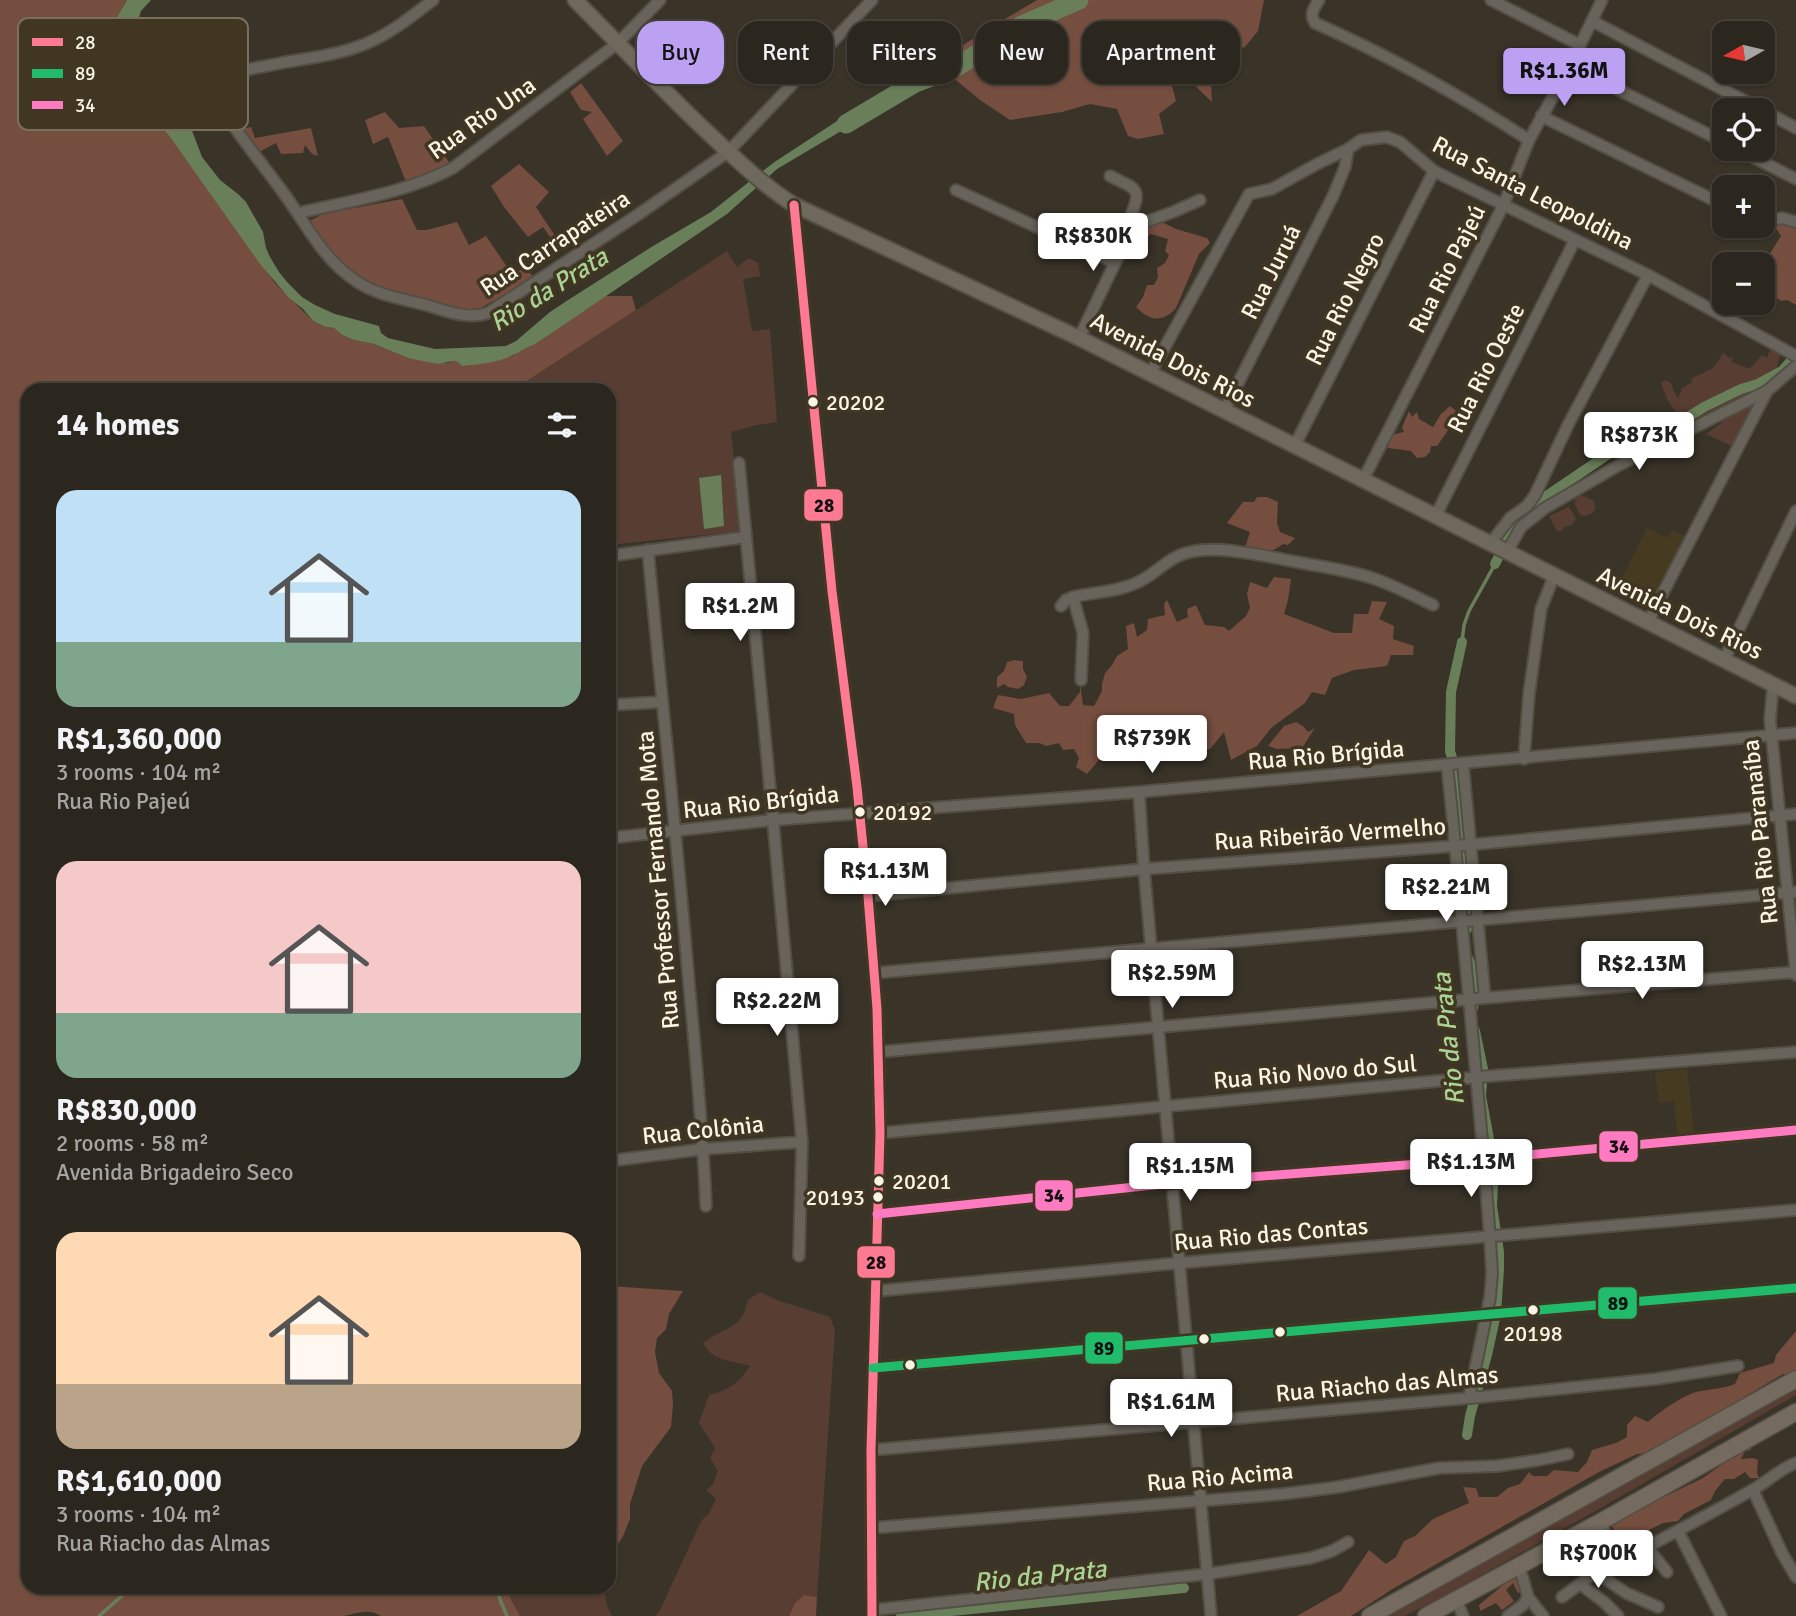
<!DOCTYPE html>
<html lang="en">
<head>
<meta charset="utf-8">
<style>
	body { margin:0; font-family:Signika,sans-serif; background:#37322b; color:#f1f3f6; height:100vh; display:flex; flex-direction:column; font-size:26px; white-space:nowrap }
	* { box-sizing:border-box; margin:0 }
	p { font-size:23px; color:#a6a5a4 }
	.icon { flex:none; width:38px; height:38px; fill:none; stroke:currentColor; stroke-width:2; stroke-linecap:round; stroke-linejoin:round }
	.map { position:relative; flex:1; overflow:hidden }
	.panel { position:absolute; left:21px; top:383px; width:595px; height:1211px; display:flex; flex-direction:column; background:#2b261e; border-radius:21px; box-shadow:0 2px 5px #0004,0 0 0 2px #47433c }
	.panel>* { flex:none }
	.banner { position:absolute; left:637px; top:21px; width:665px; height:63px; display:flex; gap:14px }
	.needle { width:46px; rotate:262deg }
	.tools { position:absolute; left:1712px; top:21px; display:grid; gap:14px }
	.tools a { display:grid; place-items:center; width:63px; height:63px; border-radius:14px; background:#2b261e; box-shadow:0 2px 5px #0004,0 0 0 2px #47433c; font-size:35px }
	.price { position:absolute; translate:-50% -60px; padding:0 16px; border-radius:7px; background:#fff; color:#222; font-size:23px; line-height:46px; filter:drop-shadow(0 2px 4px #0008) }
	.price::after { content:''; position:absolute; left:50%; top:42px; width:21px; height:16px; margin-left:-10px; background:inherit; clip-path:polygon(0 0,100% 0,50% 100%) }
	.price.selected { background:#bca0f2; color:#111 }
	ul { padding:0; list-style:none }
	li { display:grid; align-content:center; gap:14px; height:371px; padding:0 35px }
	li span { display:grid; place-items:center; height:217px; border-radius:21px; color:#555 }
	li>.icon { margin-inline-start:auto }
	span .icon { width:126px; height:126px; fill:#fffc; stroke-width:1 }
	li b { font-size:30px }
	h2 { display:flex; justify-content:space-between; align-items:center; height:84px; padding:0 35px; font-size:30px }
	.chip { padding:0 24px; border-radius:21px; background:#2b261e; box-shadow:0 2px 5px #0004,0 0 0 2px #47433c; font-size:24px; line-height:63px }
	.chip.selected { background:#bca0f2; color:#111 }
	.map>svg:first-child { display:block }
</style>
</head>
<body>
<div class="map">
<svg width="1796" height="1616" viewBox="0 0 1796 1616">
	<rect width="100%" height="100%" fill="#393328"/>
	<g fill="#463b20">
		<polygon points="1647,528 1667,538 1672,530 1688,538 1653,608 1616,590"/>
		<polygon points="1687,1069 1694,1132 1677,1134 1674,1101 1659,1103 1655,1072"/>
	</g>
	<g fill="#573d32">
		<polygon points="727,251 737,267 749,258 758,263 760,276 743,279 752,331 770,329 777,422 757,425 731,432 742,531 609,545 609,390 513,390"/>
		<path d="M1770 350 1781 352 1777 367V378L1770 385 1686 429 1681 427 1678 428 1679 432 1647 447 1641 437 1650 433 1655 439 1662 435 1659 425 1670 422 1675 412 1667 399 1661 383 1665 380 1670 382 1678 399 1682 388 1692 382 1691 379C1697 375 1702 374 1707 371 1715 368 1719 360 1723 353L1730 358 1733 356 1732 362 1750 369 1762 355 1767 358Z"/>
		<polygon points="1747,404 1752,405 1752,408 1734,447 1706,434"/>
		<path d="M1581 495 1594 501 1596 508C1592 515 1588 517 1580 515L1575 505V499Z"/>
		<polygon points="1569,507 1576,518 1572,525 1564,527 1562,531 1557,531 1549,516"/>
		<path d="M760 1292 777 1300 830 1317 835 1330 817 1597 804 1595 795 1603 789 1616H655L660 1610 701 1521 709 1513 716 1499 706 1490 713 1484 718 1471 710 1458 715 1448 699 1423 709 1395C729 1390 739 1383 750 1366 731 1360 713 1362 703 1343 724 1326 742 1331 748 1300Z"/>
		<polygon points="1796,1385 1796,1395 1594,1512 1453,1591 1405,1616 1379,1616"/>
		<path d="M511 1587H607C603 1597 607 1607 612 1616H520L510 1597Z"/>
	</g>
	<g fill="#754e3f">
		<path d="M0 0H127L117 17 115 32 118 52 129 83 141 103 170 137 275 283 313 321 326 327 334 328 342 335 354 340 374 344 408 358 448 363 453 361 458 362 512 356 526 347 534 345 605 296H632L636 310 513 390H28V1587H511L510 1597 520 1616H381C370 1608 356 1613 344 1616H0Z"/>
		<polygon points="1037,0 1264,0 1258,31 1244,48 1227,39 1211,83 1212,102 1187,78 1171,82 1176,101 1159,114 1164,134 1138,139 1128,136 1117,109 1090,104 1062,112 1010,120 980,100 935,63 998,23"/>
		<polygon points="581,83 623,141 607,156 583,119 592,112 581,110 570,92"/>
		<polygon points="385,112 399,128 424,126 451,165 407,184 388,137 373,144 365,120"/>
		<polygon points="251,127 255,138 311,128 318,156 312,154 305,145 303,153 281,154 276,143 257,153 240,129"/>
		<polygon points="519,164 549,192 536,207 559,242 555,244 543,227 528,237 504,207 491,186"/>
		<polygon points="402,199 417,230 427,230 457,222 469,245 486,236 512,274 527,267 533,278 472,313 368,285 326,252 309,221 323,214"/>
		<path d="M1158 220 1176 229 1207 238 1210 243 1199 254 1176 308C1163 323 1149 321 1136 307L1143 297 1147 285H1154L1158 277 1157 268 1165 263 1169 255 1165 251 1168 239 1151 234 1148 236 1140 233 1144 224Z"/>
		<polygon points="1788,220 1796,225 1796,305 1787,300 1781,301 1765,290 1762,290 1762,266 1781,236 1775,227"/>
		<polygon points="1450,406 1456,411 1447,432 1437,446 1431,446 1430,452 1425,457 1417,458 1411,451 1388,448 1391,435 1404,432 1402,427 1409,411 1412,417 1417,412 1419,419 1433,427 1441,414"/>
		<path d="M1257 497H1267L1278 502 1277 523 1280 532 1295 538 1288 545 1283 544C1269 555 1262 552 1245 548L1250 532 1227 523 1243 502H1254Z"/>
		<polygon points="1274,577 1291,579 1288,600 1284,614 1334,633 1352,633 1354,614 1368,614 1372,601 1387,602 1379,619 1394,626 1393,639 1414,646 1413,655 1391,655 1387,666 1354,670 1332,678 1325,695 1312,692 1305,703 1271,728 1257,746 1231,760 1224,732 1210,749 1181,753 1180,736 1138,742 1126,748 1111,748 1104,754 1087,774 1076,767 1079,758 1074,749 1063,750 1059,743 1046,746 1039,743 1026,743 1015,725 1014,714 993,708 998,695 1021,699 1049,693 1060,706 1069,706 1080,692 1080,683 1083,705 1094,706 1102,691 1102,684 1105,673 1112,665 1117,656 1128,649 1126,626 1134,623 1137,637 1147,630 1148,619 1165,615 1164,604 1167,600 1177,622 1188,617 1187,609 1196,605 1205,625 1224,627 1229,631 1246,616 1250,608 1247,594 1250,582 1267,588"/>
		<polygon points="1014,660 1023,661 1023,669 1027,677 1024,685 1018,689 1008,687 1004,684 997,688 997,677 1004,671 1007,662"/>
		<polygon points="1296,722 1304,727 1308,732 1315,728 1302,748 1277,749 1268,746 1284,726"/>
		<polygon points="609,1286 683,1291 669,1314 666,1329 657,1338 655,1352 659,1373 672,1391 673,1405 671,1427 642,1466 630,1504 630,1519 623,1536 615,1549 613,1559 609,1556"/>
		<path d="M1796 1331V1371L1788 1375 1783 1374 1651 1453 1637 1454 1599 1472 1394 1588 1351 1616H1297L1341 1591 1369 1550 1386 1564 1396 1557 1404 1541 1415 1536 1433 1519 1469 1503 1463 1487 1476 1488 1479 1497H1497L1508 1488 1520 1484 1529 1472 1533 1476H1547L1554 1470 1578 1472 1587 1462 1592 1450 1616 1443 1627 1437V1425L1635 1416 1648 1422C1659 1412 1682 1396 1696 1392 1710 1389 1722 1389 1735 1384L1740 1373 1774 1363 1776 1355Z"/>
		<polygon points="1750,1444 1751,1450 1745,1451 1741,1459 1753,1458 1758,1460 1757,1473 1759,1478 1750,1478 1745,1472 1734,1479 1725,1479 1715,1491 1711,1500 1684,1514 1678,1521 1663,1523 1643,1533 1649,1537 1652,1545 1632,1545 1630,1540 1618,1537 1610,1523 1703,1478"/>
		<polygon points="1515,1575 1527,1583 1533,1595 1528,1598 1523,1591 1518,1593 1513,1583 1506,1590 1514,1601 1502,1610 1496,1603 1480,1611 1479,1605"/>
		<polygon points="804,1595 817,1597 816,1616 789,1616 795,1603"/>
	</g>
	<g fill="#687f5a">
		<path d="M127 0H151L141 11 137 24 140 41V78L145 89 161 105 169 108 178 119 191 128 202 157 220 180 238 194 246 202 263 232 266 248 270 257 279 272 288 283 302 297 315 305 335 314 379 326 381 333 388 338 435 349 506 346 516 341 550 312 568 300 653 246 711 212 773 163 863 104 870 114 777 169 727 214 534 345C525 347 521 352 513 355 498 363 479 364 462 366L458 362 453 361 438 364 408 358 374 344 354 340 342 335 334 328 326 327 313 321 303 309 289 298 260 264 170 137 141 103 129 83 118 52 115 32 117 17Z"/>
		<polygon points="721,475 724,526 704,529 699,478"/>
	</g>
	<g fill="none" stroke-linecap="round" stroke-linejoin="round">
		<g stroke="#687f5a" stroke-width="3.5">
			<polyline points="1462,642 1464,625 1469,611 1495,564"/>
			<polyline points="496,1587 501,1602 507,1616"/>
			<polyline points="99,1616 132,1587"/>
		</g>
		<g stroke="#687f5a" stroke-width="10">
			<polyline points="1506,541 1520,514 1635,436 1655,429 1677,424 1704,407 1741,389 1758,384 1782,371 1796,355"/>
			<polyline points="1495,564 1498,558"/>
			<polyline points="1462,642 1451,692 1450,751 1457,774 1458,812 1467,929"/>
			<polyline points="1467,956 1475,975 1473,1008"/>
			<polyline points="1467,1435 1470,1416 1487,1355 1496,1314 1499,1269 1499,1252 1492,1206 1493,1184 1489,1139 1481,1096 1483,1069 1475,1031"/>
			<polyline points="901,1616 1184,1588"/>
		</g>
		<polyline stroke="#687f5a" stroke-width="19" points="846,124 915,83 955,68 1022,25 1079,0"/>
		<defs>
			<g id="minor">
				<path d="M1319 0C1314 8 1309 14 1315 23 1390 56 1461 96 1529 140"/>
				<polyline points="1491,0 1580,45"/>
				<polyline points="1592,21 1762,110"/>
				<polyline points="1570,66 1724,142"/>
				<path d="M202 78C226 119 257 157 285 195 307 226 324 260 356 281 376 295 403 299 426 305 447 311 467 320 488 313L639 214 728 152 872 0"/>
				<path d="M165 89C205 77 245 70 286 62 312 58 341 54 365 44 390 34 412 16 433 0"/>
				<polyline points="1762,110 1796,128"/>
				<polyline points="1541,116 1724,205"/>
				<polyline points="1737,149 1796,179"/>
				<path d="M1110 176C1130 187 1144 186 1132 212L1137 225"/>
				<polyline points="956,190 1115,263"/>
				<polyline points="794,205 832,591 857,787 868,896 877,1009 880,1133 871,1450 872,1616"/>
				<path d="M298 213C350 201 405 193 453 168L618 43 660 0"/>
				<polyline points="1762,222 1782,218 1796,222"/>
				<polyline points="1137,225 1173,212 1200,200"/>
				<polyline points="1079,338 1115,263 1137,225"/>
				<polyline points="1150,374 1249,194 1272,189 1317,164 1348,149 1361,140 1387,137 1400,142 1434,171 1446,177 1648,275 1796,356"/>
				<polyline points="1224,411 1333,196 1345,167 1348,149"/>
				<polyline points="1295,445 1434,171"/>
				<polyline points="739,463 773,820 802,1142 799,1256"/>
				<polyline points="1363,480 1503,206 1529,140 1570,66 1602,0"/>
				<polyline points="1436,515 1575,240"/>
				<polyline points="1490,544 1510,518 1527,506 1535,495 1568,425 1648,275"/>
				<path d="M648 550C661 695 677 839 689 984 696 1058 703 1132 706 1206"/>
				<polyline points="1507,552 1521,527 1545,508 1621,464 1767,391 1796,366"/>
				<polyline points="609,556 746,537"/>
				<polyline points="1073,597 1083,633 1081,680"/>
				<path d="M1061 606 1066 600 1073 597C1094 592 1117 592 1136 583 1154 576 1167 558 1186 553 1219 544 1263 556 1297 562 1323 567 1349 570 1375 579 1395 586 1414 596 1433 605"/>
				<polyline points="1648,622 1767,391"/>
				<polyline points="1724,660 1796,511"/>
				<polyline points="1773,685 1770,720 1796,975"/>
				<polyline points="609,705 662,702"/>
				<polyline points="1524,759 1529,694 1541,609 1554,576"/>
				<polyline points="1463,764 1485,998"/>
				<path d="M1447 766C1456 843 1461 921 1469 998 1477 1090 1487 1181 1492 1273L1490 1297 1469 1398"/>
				<polyline points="1139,792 1144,869 1211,1616"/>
				<polyline points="609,838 773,820 1139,792 1796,733"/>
				<polyline points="868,896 1144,869 1456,846 1796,814"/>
				<polyline points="874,973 1796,892"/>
				<polyline points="878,1052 1485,998 1796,972"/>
				<polyline points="880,1133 1491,1076 1796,1052"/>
				<polyline points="609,1161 704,1149 802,1142"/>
				<polyline points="877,1214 1173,1183 1484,1159 1796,1130"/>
				<polyline points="876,1291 1179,1263 1796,1210"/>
				<path d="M873 1368C1181 1342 1488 1313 1796 1288"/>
				<polyline points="871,1450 1481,1397 1656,1379 1738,1366"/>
				<polyline points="1753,1490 1782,1553 1796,1577"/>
				<polyline points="1602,1521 1610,1558"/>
				<polyline points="872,1528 1283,1494 1338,1487 1439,1468 1497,1466 1539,1460 1568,1454"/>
				<polyline points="1678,1531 1721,1616"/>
				<polyline points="1647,1547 1667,1572"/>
				<polyline points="1519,1565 1528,1597 1543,1616"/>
				<polyline points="1596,1572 1626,1593 1658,1607"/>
				<polyline points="1580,1584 1604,1602 1618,1616"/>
				<path d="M1562 1597 1596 1572 1619 1551 1630 1547H1647C1683 1528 1719 1509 1754 1489 1765 1483 1786 1465 1796 1463"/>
				<polyline points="1456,1599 1463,1616"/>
				<polyline points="872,1610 1207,1574 1311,1558 1332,1551 1348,1542"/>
				<polyline points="1508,1616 1523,1605 1528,1597"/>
			</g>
			<path id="major" d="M575 0C618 43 660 87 704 129 733 156 761 184 794 205L1079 338 1796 696"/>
			<g id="highway">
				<polyline points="1370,1616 1796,1379"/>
				<polyline points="1426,1616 1602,1521 1796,1412"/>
			</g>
		</defs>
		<use href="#minor" stroke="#534f45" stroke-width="14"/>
		<use href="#major" stroke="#534f45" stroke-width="18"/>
		<use href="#highway" stroke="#534f45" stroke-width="19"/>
		<use href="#minor" stroke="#68635b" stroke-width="10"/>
		<use href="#major" stroke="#6f685d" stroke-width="14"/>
		<use href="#highway" stroke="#746a5e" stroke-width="16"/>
		<defs>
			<polyline id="bus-1" points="794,205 832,591 857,787 868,896 877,1009 880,1133 871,1450 872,1616"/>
			<path id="bus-2" d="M873 1368C1181 1342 1488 1313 1796 1288"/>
			<polyline id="bus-3" points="877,1214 1173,1183 1484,1159 1796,1130"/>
		</defs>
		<use href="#bus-1" stroke="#403621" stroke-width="14"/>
		<use href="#bus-2" stroke="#403621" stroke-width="14"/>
		<use href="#bus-3" stroke="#403621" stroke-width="14"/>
		<use href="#bus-1" stroke="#fe7a93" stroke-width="9"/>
		<use href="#bus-2" stroke="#20bc6c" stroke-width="9"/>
		<use href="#bus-3" stroke="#fe7ac1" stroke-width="9"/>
	</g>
	<g fill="#faf5e7" stroke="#403621" stroke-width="2.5">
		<circle cx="813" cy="402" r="6"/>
		<circle cx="860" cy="812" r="6"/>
		<circle cx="879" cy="1181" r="6"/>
		<circle cx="878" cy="1197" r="6"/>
		<circle cx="1533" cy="1310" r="6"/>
		<circle cx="1280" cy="1332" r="6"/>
		<circle cx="1204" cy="1339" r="6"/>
		<circle cx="910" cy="1365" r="6"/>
	</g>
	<g text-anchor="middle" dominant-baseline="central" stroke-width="7" stroke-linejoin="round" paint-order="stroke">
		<g font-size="22" fill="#faf5e7" stroke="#403621" text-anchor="start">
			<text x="826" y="402">20202</text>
			<text x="873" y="812">20192</text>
			<text x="892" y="1181">20201</text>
			<text x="865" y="1197" text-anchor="end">20193</text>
			<text x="1533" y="1333" text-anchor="middle">20198</text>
		</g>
		<g font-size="24" fill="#faf5e7" stroke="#403621">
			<text transform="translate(482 118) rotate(-35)">Rua Rio Una</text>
			<text transform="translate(1533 193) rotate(27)">Rua Santa Leopoldina</text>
			<text transform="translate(555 243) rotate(-33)">Rua Carrapateira</text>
			<text transform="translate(1447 269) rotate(-63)">Rua Rio Pajeú</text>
			<text transform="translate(1271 272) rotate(-63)">Rua Juruá</text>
			<text transform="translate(1345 299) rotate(-63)">Rua Rio Negro</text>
			<text transform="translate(1173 360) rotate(27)">Avenida Dois Rios</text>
			<text transform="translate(1486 368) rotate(-63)">Rua Rio Oeste</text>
			<text transform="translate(1680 613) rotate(26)">Avenida Dois Rios</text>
			<text transform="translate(1326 755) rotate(-5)">Rua Rio Brígida</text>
			<text transform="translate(761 802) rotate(-6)">Rua Rio Brígida</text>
			<text transform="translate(1760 832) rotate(-96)">Rua Rio Paranaíba</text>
			<text transform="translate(1330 834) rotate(-4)">Rua Ribeirão Vermelho</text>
			<text transform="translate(658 880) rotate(-95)">Rua Professor Fernando Mota</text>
			<text transform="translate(1315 1072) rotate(-5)">Rua Rio Novo do Sul</text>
			<text transform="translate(703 1130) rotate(-6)">Rua Colônia</text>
			<text transform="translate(1271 1234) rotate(-5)">Rua Rio das Contas</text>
			<text transform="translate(1387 1384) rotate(-5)">Rua Riacho das Almas</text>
			<text transform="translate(1220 1477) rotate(-5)">Rua Rio Acima</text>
		</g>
		<g font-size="26" font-style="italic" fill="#aad294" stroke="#403621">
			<text transform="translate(549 290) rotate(-32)">Rio da Prata</text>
			<text transform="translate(1449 1039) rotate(-96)">Rio da Prata</text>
			<text transform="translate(1040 1576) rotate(-6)">Rio da Prata</text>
		</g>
	</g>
	<rect x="18" y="18" width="230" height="112" rx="10" fill="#403621" stroke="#786f5c" stroke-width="2"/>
	<rect x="32" y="38" width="31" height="8" fill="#fe7a93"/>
	<rect x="32" y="69" width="31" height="9" fill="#20bc6c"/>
	<rect x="32" y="101" width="31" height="8" fill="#fe7ac1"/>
	<g font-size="19" fill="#faf5e7">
		<text x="75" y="49">28</text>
		<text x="75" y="80">89</text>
		<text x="75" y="112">34</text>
	</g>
	<g stroke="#403621" stroke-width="2.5">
		<rect x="803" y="488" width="41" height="34" rx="7" fill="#fe7a93"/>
		<rect x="1598" y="1130" width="41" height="33" rx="7" fill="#fe7ac1"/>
		<rect x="1034" y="1179" width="40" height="33" rx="7" fill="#fe7ac1"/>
		<rect x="856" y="1245" width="40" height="34" rx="7" fill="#fe7a93"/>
		<rect x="1597" y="1286" width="41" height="34" rx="7" fill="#20bc6c"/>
		<rect x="1084" y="1331" width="40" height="34" rx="7" fill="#20bc6c"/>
	</g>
	<g font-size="19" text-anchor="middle" font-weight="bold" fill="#111">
		<text x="824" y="512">28</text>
		<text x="1619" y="1153">34</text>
		<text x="1054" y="1202">34</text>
		<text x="876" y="1269">28</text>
		<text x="1618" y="1310">89</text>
		<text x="1104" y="1355">89</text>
	</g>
</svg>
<div class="tools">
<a><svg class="needle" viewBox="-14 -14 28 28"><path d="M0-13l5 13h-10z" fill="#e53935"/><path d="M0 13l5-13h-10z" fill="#a6a5a4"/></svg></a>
<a><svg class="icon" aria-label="locate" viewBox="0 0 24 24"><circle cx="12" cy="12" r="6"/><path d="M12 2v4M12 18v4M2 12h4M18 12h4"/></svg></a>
<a>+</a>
<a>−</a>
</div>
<b class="price selected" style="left:1564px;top:108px">R$1.36M</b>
<b class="price" style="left:1093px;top:273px">R$830K</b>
<b class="price" style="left:1639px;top:472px">R$873K</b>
<b class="price" style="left:740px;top:643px">R$1.2M</b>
<b class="price" style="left:1152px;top:775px">R$739K</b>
<b class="price" style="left:885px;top:908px">R$1.13M</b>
<b class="price" style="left:1446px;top:924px">R$2.21M</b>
<b class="price" style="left:1642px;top:1001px">R$2.13M</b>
<b class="price" style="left:1172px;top:1010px">R$2.59M</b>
<b class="price" style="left:777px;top:1038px">R$2.22M</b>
<b class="price" style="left:1471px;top:1199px">R$1.13M</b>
<b class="price" style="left:1190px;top:1203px">R$1.15M</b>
<b class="price" style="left:1171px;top:1439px">R$1.61M</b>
<b class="price" style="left:1598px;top:1590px">R$700K</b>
<div class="banner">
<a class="chip selected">Buy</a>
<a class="chip">Rent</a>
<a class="chip">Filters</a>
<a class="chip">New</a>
<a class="chip">Apartment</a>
</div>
<section class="panel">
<h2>14 homes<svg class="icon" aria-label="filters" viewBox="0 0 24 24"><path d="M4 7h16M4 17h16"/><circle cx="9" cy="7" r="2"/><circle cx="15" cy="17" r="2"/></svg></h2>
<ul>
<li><span style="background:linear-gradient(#bfe0f5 70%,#7fa58c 0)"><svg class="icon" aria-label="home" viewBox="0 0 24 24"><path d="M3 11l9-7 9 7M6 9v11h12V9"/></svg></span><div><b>R$1,360,000</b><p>3 rooms · 104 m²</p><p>Rua Rio Pajeú</p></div></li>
<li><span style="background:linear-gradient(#f6c9c9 70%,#7fa58c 0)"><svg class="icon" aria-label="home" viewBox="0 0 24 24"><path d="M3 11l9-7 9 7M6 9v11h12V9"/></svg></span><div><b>R$830,000</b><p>2 rooms · 58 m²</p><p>Avenida Brigadeiro Seco</p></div></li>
<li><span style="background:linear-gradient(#ffd9b3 70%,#b9a48a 0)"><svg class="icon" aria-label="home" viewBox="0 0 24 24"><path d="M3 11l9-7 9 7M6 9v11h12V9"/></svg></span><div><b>R$1,610,000</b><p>3 rooms · 104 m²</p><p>Rua Riacho das Almas</p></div></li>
</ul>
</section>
</div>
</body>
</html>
